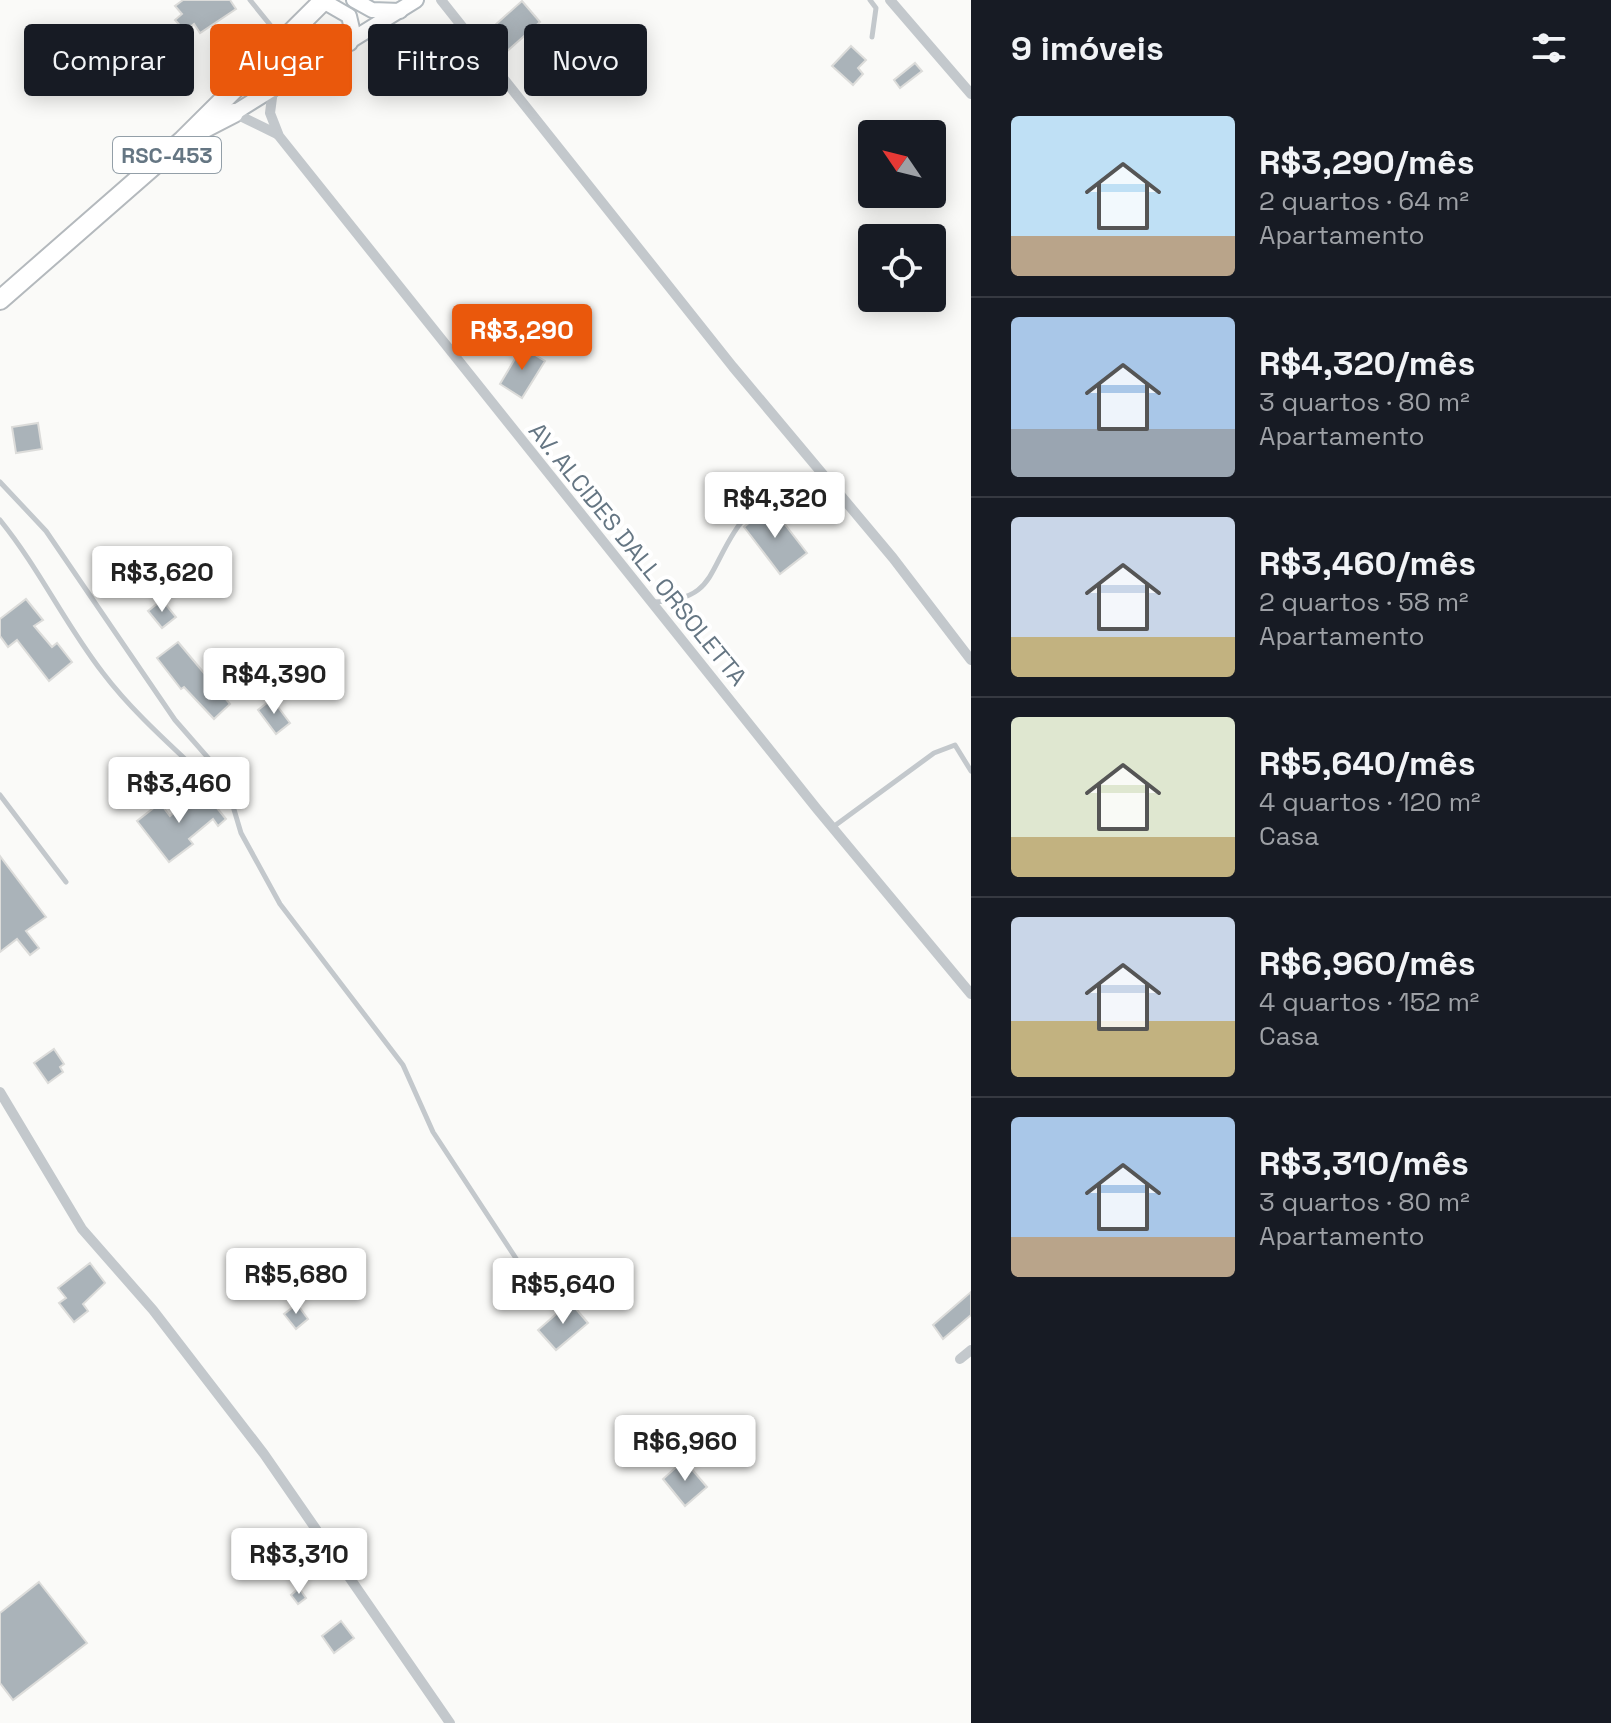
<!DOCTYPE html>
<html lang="pt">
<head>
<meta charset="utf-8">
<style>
	body { margin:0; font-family:"Space Grotesk",sans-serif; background:#20242c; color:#f1f3f6; height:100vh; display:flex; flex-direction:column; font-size:30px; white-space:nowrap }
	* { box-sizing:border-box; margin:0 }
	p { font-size:26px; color:#9ea1a6 }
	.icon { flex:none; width:44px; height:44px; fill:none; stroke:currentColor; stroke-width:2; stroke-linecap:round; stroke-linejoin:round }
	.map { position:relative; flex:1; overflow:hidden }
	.panel { display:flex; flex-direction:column; background:#171b24; width:640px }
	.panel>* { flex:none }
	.guide { position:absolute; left:24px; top:24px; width:760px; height:72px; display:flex; gap:16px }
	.needle { width:52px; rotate:305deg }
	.controls { position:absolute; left:858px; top:120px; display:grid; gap:16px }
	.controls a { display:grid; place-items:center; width:88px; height:88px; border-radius:8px; background:#171b24; box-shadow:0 4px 20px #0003; font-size:40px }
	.price { position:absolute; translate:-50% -68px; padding:0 18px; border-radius:8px; background:#fff; color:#222; font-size:26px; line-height:52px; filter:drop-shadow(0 2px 4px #0008) }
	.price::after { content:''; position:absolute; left:50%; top:48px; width:24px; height:18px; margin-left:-12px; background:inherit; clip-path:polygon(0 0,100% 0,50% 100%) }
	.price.selected { background:#ea580c; color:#fff }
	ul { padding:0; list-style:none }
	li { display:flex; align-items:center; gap:24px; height:200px; padding:0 40px }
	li+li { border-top:2px solid #363941 }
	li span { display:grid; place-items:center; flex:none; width:224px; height:160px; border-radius:8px; color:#555 }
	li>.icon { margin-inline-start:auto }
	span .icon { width:96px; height:96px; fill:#fffc; stroke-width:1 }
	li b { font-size:34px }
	h2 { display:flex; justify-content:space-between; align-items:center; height:96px; padding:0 40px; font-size:34px }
	.pill { padding:0 28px; border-radius:8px; background:#171b24; box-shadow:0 4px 20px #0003; font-size:28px; line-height:72px }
	.pill.selected { background:#ea580c; color:#fff }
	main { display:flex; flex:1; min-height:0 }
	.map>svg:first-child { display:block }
</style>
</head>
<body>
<main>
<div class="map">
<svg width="971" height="1723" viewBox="0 0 971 1723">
	<rect width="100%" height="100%" fill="#fafaf8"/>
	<g fill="#aab3b9" stroke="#dcdcda" stroke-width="2">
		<polygon points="183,0 230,0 236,9 200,33 194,24 185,31 175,20 182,14 175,6"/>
		<polygon points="522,1 540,22 504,54 485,34"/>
		<polygon points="851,46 866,60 858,68 863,74 853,85 832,66"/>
		<polygon points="915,63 922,71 900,88 894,80"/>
		<polygon points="522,347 545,361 522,398 500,384"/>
		<polygon points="38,423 42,449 16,453 12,427"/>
		<polygon points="770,505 807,553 780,574 744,527"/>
		<polygon points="26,599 43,620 34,626 52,647 57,643 72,662 49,681 17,640 8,647 0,636 0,619"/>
		<polygon points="162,600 176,617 162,628 148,611"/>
		<polygon points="178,642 230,704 214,719 184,687 181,689 157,658"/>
		<polygon points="272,699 290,723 276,734 258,710"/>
		<polygon points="192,797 199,805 208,797 226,819 218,826 213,819 189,839 193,844 169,862 137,821 160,803 170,816"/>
		<polygon points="0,856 46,917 26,931 39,948 30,955 17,939 0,952"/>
		<polygon points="54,1049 64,1064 60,1067 63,1072 48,1083 34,1063"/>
		<polygon points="90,1263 105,1283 83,1304 88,1311 74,1322 59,1303 66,1298 58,1288"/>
		<polygon points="971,1292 971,1315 943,1339 933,1325"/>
		<polygon points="570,1302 588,1323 556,1350 538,1330"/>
		<polygon points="297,1304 308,1319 296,1329 284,1314"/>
		<polygon points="684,1460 707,1487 685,1506 663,1479"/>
		<polygon points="39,1582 87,1643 13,1700 0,1683 0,1613"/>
		<polygon points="299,1588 306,1598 298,1604 291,1595"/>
		<polygon points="341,1621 354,1638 334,1653 322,1636"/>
	</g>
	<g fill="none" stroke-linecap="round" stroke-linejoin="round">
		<defs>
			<g id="secondary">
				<polyline points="354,0 372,10 400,11"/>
				<polyline points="323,1 349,16 353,33 350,43"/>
				<polyline points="234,113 416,0"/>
			</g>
			<g id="highway">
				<polyline points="203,129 234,113"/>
				<polyline points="0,300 183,140 324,0"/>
			</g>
		</defs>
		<use href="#secondary" stroke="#b3babf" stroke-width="18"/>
		<use href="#highway" stroke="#b4b9bd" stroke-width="22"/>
		<g stroke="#c3c8cc" stroke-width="5">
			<polyline points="250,0 280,37"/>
			<polyline points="870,0 876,8 872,37"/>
			<polyline points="0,482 46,531 175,720 224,776 241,833 280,904 403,1065 433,1132 521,1266"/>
			<path d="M0 520C39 568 65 624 103 673 131 710 167 742 201 774"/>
			<path d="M653 602C713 600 707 574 735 531 743 518 756 505 767 493"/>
			<polyline points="0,795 66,882"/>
			<polyline points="833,827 934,753 955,745 971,771"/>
		</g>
		<g stroke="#c3c8cc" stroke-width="10">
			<polyline points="441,0 733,367 893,558 971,660"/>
			<polyline points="890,0 971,94"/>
			<polyline points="273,90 270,113 279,136 817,809 971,994"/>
			<polyline points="234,113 277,134"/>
			<polyline points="0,1092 82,1229 153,1310 264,1454 450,1723"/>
			<polyline points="960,1359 971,1350"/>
		</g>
		<use href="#secondary" stroke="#fff" stroke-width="14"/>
		<use href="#highway" stroke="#fff" stroke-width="18"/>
	</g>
	<g text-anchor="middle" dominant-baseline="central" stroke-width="8" stroke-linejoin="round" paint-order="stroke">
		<rect fill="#fff" stroke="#939fa8" stroke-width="2" x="113" y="137" width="108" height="36" rx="6"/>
		<g font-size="22" font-weight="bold" fill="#657683">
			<text x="167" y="155">RSC-453</text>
		</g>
		<g font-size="24" fill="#657683" stroke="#fff">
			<text transform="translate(638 554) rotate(51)">AV. ALCIDES DALL ORSOLETTA</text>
		</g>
	</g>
</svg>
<div class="controls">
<a><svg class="needle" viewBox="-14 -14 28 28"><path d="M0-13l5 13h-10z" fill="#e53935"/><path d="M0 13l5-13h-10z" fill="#9ea1a6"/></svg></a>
<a><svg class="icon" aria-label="locate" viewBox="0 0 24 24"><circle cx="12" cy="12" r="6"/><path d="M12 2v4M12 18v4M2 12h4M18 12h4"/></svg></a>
</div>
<b class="price selected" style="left:522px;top:372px">R$3,290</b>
<b class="price" style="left:775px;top:540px">R$4,320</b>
<b class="price" style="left:162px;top:614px">R$3,620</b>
<b class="price" style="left:274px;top:716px">R$4,390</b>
<b class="price" style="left:179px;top:825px">R$3,460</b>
<b class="price" style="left:296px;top:1316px">R$5,680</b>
<b class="price" style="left:563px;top:1326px">R$5,640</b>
<b class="price" style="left:685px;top:1483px">R$6,960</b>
<b class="price" style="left:299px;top:1596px">R$3,310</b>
<div class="guide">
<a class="pill">Comprar</a>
<a class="pill selected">Alugar</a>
<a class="pill">Filtros</a>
<a class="pill">Novo</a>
</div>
</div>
<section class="panel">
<h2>9 imóveis<svg class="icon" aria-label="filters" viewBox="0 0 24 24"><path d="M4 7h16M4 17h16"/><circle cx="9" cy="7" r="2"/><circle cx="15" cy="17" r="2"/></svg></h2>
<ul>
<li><span style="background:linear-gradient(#bfe0f5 75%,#b9a48a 0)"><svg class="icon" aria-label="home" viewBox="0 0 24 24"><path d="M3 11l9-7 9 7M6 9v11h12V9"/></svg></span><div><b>R$3,290/mês</b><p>2 quartos · 64 m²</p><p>Apartamento</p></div></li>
<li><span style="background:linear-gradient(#a9c7e8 70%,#9aa5b1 0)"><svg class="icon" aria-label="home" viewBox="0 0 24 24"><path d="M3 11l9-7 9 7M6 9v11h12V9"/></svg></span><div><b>R$4,320/mês</b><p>3 quartos · 80 m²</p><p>Apartamento</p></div></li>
<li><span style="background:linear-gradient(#c9d6e8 75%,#c2b280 0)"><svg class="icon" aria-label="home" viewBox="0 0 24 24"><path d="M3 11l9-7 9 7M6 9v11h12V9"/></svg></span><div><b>R$3,460/mês</b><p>2 quartos · 58 m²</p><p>Apartamento</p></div></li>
<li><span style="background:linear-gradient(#dfe7d0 75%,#c2b280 0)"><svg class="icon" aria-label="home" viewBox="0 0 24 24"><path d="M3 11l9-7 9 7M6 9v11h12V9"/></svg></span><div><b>R$5,640/mês</b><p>4 quartos · 120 m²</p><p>Casa</p></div></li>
<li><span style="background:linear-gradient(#c9d6e8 65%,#c2b280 0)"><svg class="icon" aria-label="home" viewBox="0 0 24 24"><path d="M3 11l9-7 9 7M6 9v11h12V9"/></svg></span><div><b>R$6,960/mês</b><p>4 quartos · 152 m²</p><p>Casa</p></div></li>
<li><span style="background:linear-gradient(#a9c7e8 75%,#b9a48a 0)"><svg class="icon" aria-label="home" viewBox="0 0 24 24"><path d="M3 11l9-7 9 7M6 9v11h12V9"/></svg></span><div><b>R$3,310/mês</b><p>3 quartos · 80 m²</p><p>Apartamento</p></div></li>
</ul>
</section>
</main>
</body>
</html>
